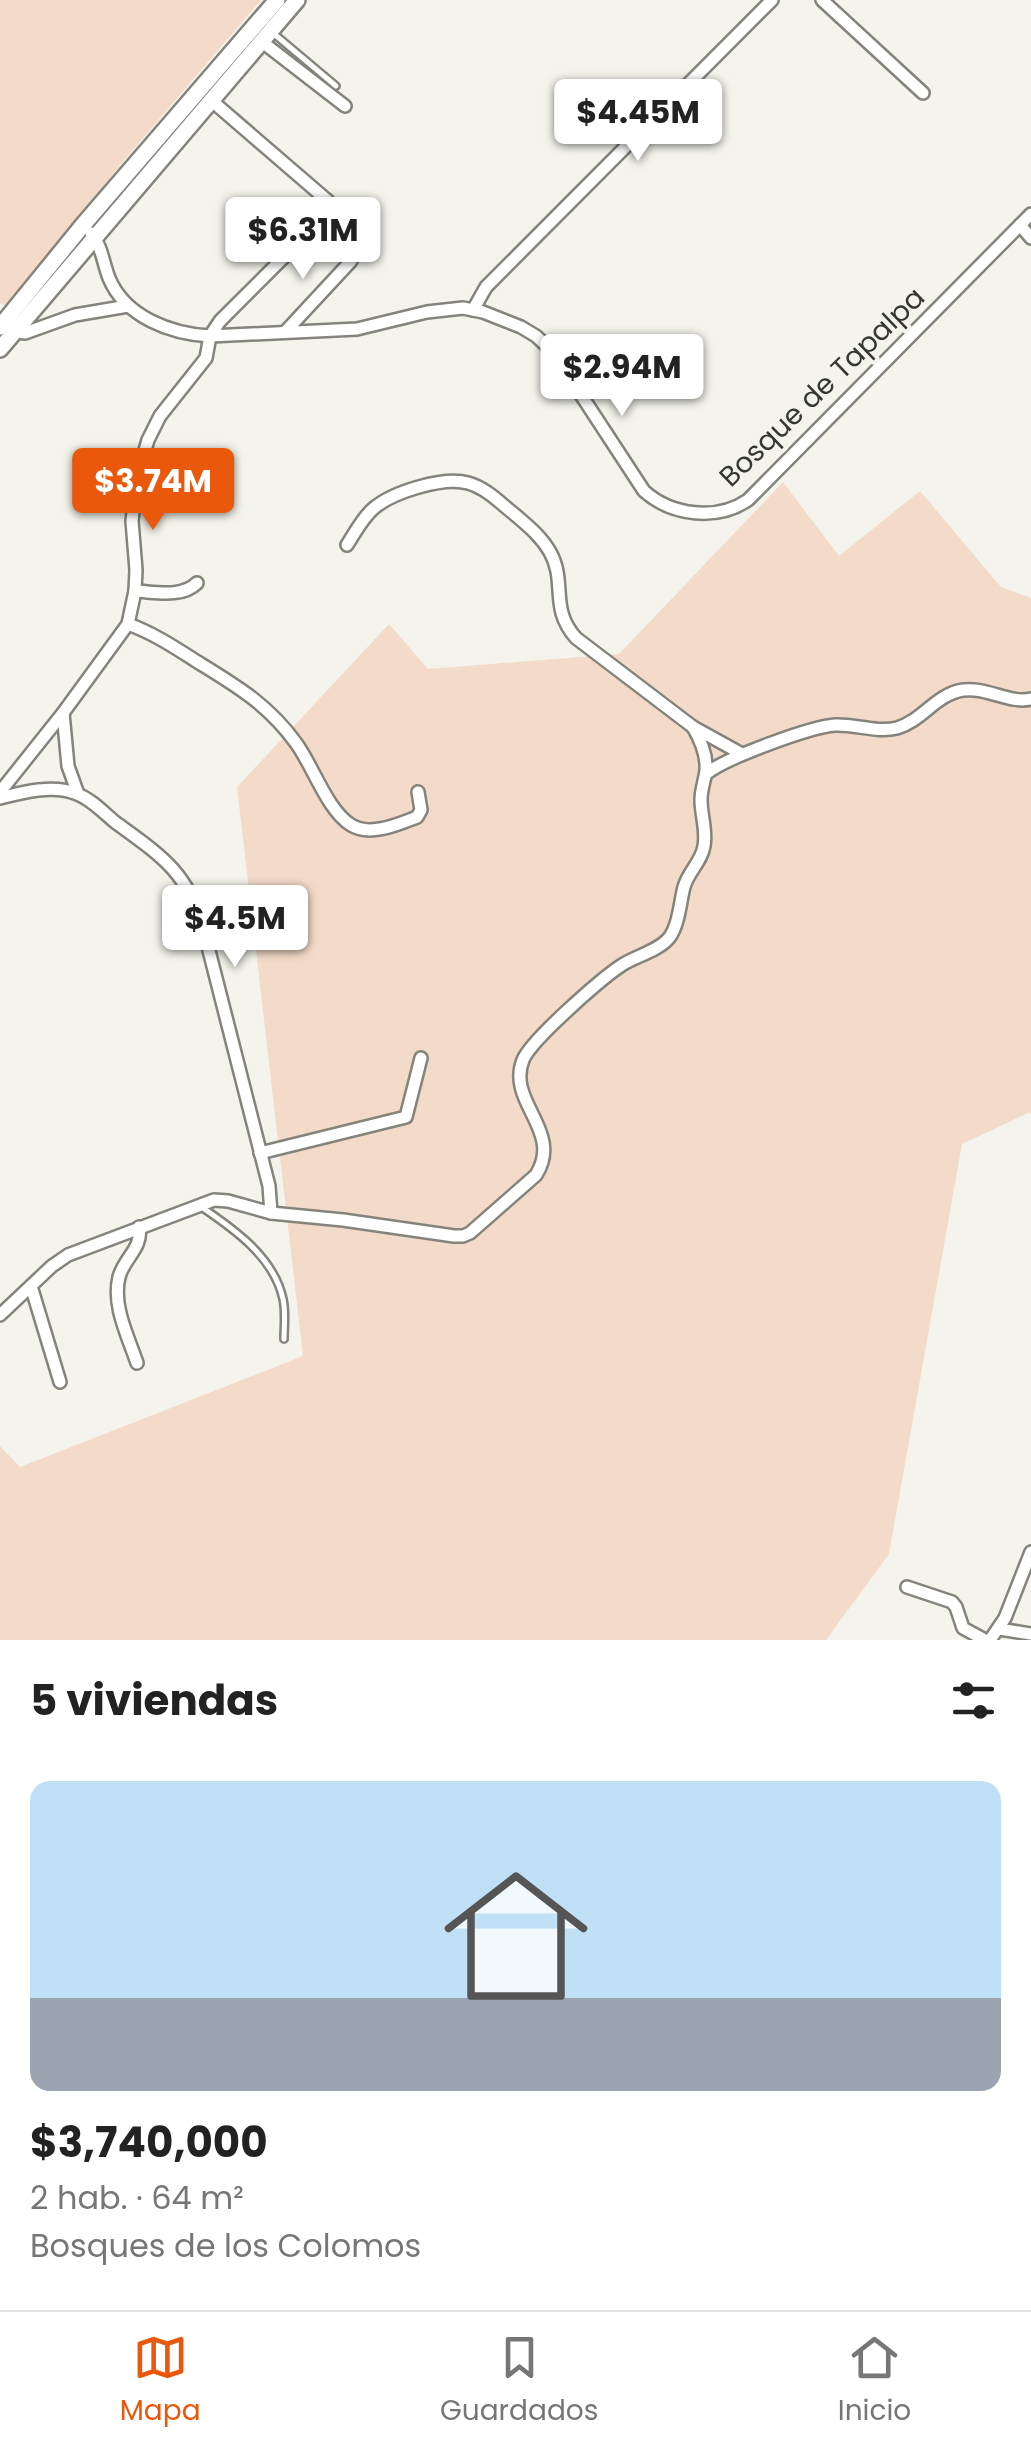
<!DOCTYPE html>
<html lang="es">
<head>
<meta charset="utf-8">
<style>
	body { margin:0; font-family:Poppins,sans-serif; background:#f2f2f2; color:#222; height:100vh; display:flex; flex-direction:column; font-size:38px; white-space:nowrap }
	* { box-sizing:border-box; margin:0 }
	p { font-size:32px; color:#767676 }
	.icon { flex:none; width:55px; height:55px; fill:none; stroke:currentColor; stroke-width:2; stroke-linecap:round; stroke-linejoin:round }
	.map { position:relative; height:1640px; overflow:hidden }
	.sheet { display:flex; flex-direction:column; background:#fff; flex:1 }
	.sheet>* { flex:none }
	.price { position:absolute; translate:-50% -85px; padding:0 22px; border-radius:10px; background:#fff; color:#222; font-size:32px; line-height:65px; filter:drop-shadow(0 2px 5px #0008) }
	.price::after { content:''; position:absolute; left:50%; top:60px; width:30px; height:22px; margin-left:-15px; background:inherit; clip-path:polygon(0 0,100% 0,50% 100%) }
	.price.current { background:#ea580c; color:#fff }
	ul { padding:0; list-style:none }
	li { display:grid; align-content:center; gap:20px; height:530px; padding:0 30px }
	li span { display:grid; place-items:center; height:310px; border-radius:20px; color:#555 }
	li>.icon { margin-inline-start:auto }
	span .icon { width:180px; height:180px; fill:#fffc; stroke-width:1 }
	li b { font-size:42px }
	h2 { display:flex; justify-content:space-between; align-items:center; height:120px; padding:0 30px; font-size:42px }
	.tab-bar { display:flex; justify-content:space-around; align-items:center; height:140px; border-top:2px solid #e0e0e0; background:#fff; font-size:28px; color:#767676 }
	.tab-bar a { display:grid; justify-items:center; gap:5px }
	.tab-bar .current { color:#ea580c }
	.map>svg:first-child { display:block }
</style>
</head>
<body>
<div class="map">
<svg width="1031" height="1640" viewBox="0 0 1031 1640">
	<rect width="100%" height="100%" fill="#f4f4ec"/>
	<g fill="#f4dbc9">
		<polygon points="0,0 261,0 121,164 8,307 0,303"/>
		<polygon points="783,482 839,556 920,491 1001,587 1031,598 1031,1114 1028,1113 962,1144 889,1554 826,1640 0,1640 0,1446 20,1467 303,1356 237,787 389,624 428,669 619,654"/>
	</g>
	<g fill="none" stroke-linecap="round" stroke-linejoin="round">
		<defs>
			<g id="lane">
				<polyline points="273,33 336,86"/>
				<path d="M200 1206C234 1229 274 1257 283 1299 286 1312 284 1327 284 1339"/>
			</g>
			<g id="street">
				<polyline points="822,0 923,93"/>
				<polyline points="261,41 345,106"/>
				<polyline points="212,101 328,201"/>
				<polyline points="1020,225 1031,238"/>
				<path d="M91 233C102 246 103 263 109 278 125 317 171 334 210 336L357 329 427 312 463 308 483 312 521 327 536 336 553 352 644 491C672 516 717 521 748 500L1031 214"/>
				<polyline points="473,310 486,287 772,0"/>
				<polyline points="12,331 25,333 75,315 128,306"/>
				<polyline points="286,331 351,261"/>
				<path d="M347 545C355 533 362 518 374 508 393 492 444 476 468 483 486 488 499 502 513 513 527 525 541 536 550 552 567 582 549 608 576 638L693 727 742 754"/>
				<path d="M135 591C156 592 182 598 197 583"/>
				<path d="M128 624C153 633 174 647 196 661 235 685 268 704 296 743 313 766 327 810 351 825 370 837 399 824 417 817L421 810 418 792"/>
				<polyline points="63,713 68,766 78,794"/>
				<path d="M706 774C725 758 810 727 835 725 855 724 877 733 897 728 922 721 936 694 963 690 988 687 1009 704 1031 699"/>
				<polyline points="0,792 63,713 128,624 135,591 136,570 132,521 137,478 148,440 160,416 206,358 210,336 220,321 296,245"/>
				<path d="M0 798C23 792 54 784 77 794 91 799 104 813 115 822 160 855 187 871 203 927L269 1186 271 1213"/>
				<polyline points="260,1153 406,1117 421,1058"/>
				<polyline points="31,1286 60,1382"/>
				<path d="M0 1315 52 1266 68 1255 214 1200 228 1201 271 1213 343 1220 454 1236H463L470 1233 536 1175C564 1131 506 1102 523 1060 531 1040 602 978 622 965 636 956 658 951 669 938 679 925 680 902 684 887 688 872 702 861 704 846 707 831 701 815 701 800 701 789 705 780 706 770 707 755 700 739 693 727"/>
				<path d="M137 1363C128 1336 112 1306 119 1277 124 1258 143 1248 139 1227"/>
				<polyline points="907,1587 952,1602 956,1607 963,1628 985,1640"/>
				<polyline points="999,1629 1031,1634"/>
				<polyline points="990,1640 1005,1618 1031,1552"/>
			</g>
			<g id="secondary">
				<polyline points="0,327 83,225 277,0"/>
				<polyline points="0,349 297,0"/>
			</g>
		</defs>
		<use href="#lane" stroke="#84847d" stroke-width="10"/>
		<use href="#street" stroke="#84847d" stroke-width="16"/>
		<use href="#secondary" stroke="#84847d" stroke-width="20"/>
		<use href="#lane" stroke="#fff" stroke-width="5"/>
		<use href="#street" stroke="#fff" stroke-width="11"/>
		<use href="#secondary" stroke="#fff" stroke-width="15"/>
	</g>
	<g text-anchor="middle" dominant-baseline="central" stroke-width="8" stroke-linejoin="round" paint-order="stroke">
		<g font-size="28" fill="#363733" stroke="#f4f4ec">
			<text transform="translate(822 387) rotate(-44)">Bosque de Tapalpa</text>
		</g>
	</g>
</svg>
<b class="price" style="left:638px;top:164px">$4.45M</b>
<b class="price" style="left:303px;top:282px">$6.31M</b>
<b class="price" style="left:622px;top:419px">$2.94M</b>
<b class="price current" style="left:153px;top:533px">$3.74M</b>
<b class="price" style="left:235px;top:970px">$4.5M</b>
</div>
<section class="sheet">
<h2>5 viviendas<svg class="icon" aria-label="filters" viewBox="0 0 24 24"><path d="M4 7h16M4 17h16"/><circle cx="9" cy="7" r="2"/><circle cx="15" cy="17" r="2"/></svg></h2>
<ul>
<li><span style="background:linear-gradient(#bfe0f5 70%,#9aa5b1 0)"><svg class="icon" aria-label="home" viewBox="0 0 24 24"><path d="M3 11l9-7 9 7M6 9v11h12V9"/></svg></span><div><b>$3,740,000</b><p>2 hab. · 64 m²</p><p>Bosques de los Colomos</p></div></li>
</ul>
</section>
<nav class="tab-bar">
<a class="current"><svg class="icon" aria-label="map" viewBox="0 0 24 24"><path d="M3 6l6-2 6 2 6-2v14l-6 2-6-2-6 2zM9 4v14M15 6v14"/></svg>Mapa</a>
<a><svg class="icon" aria-label="saved" viewBox="0 0 24 24"><path d="M7 4h10v16l-5-4-5 4z"/></svg>Guardados</a>
<a><svg class="icon" aria-label="home" viewBox="0 0 24 24"><path d="M3 11l9-7 9 7M6 9v11h12V9"/></svg>Inicio</a>
</nav>
</body>
</html>
